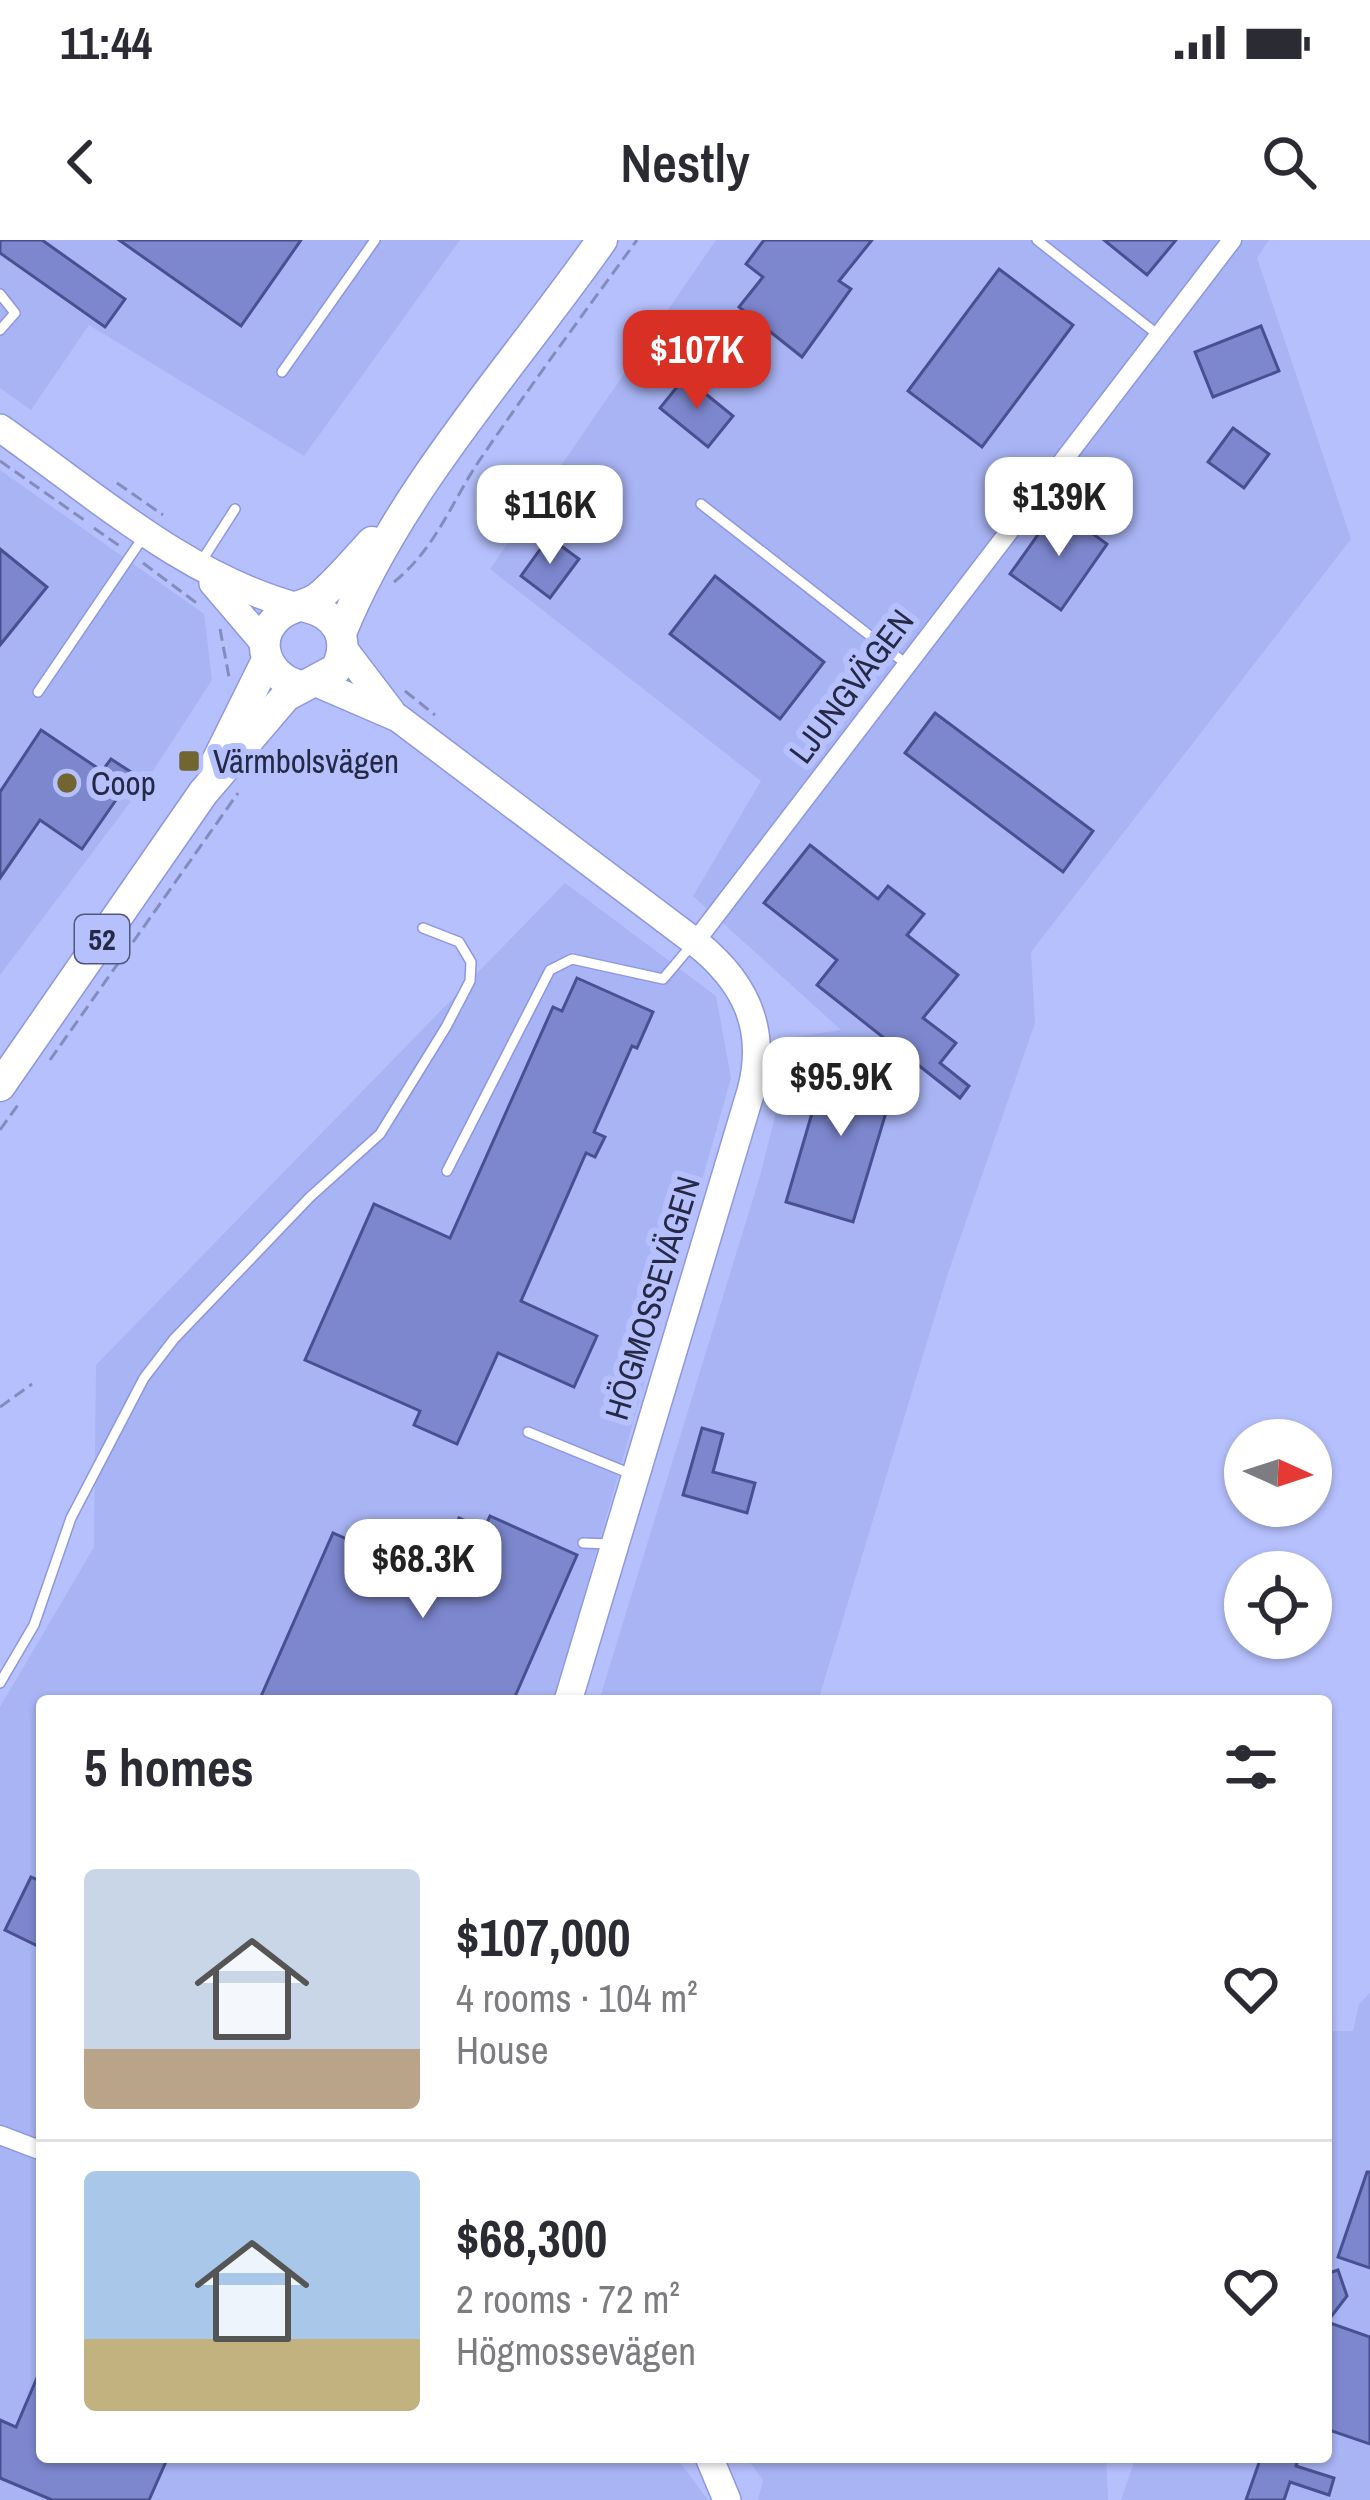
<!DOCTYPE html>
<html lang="en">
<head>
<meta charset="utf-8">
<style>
	body { margin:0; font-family:"Archivo Narrow",sans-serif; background:#f2f2f3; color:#2b2b33; height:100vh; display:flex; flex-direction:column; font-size:45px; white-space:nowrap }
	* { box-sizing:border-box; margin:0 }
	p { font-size:39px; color:#7c7c81 }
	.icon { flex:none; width:66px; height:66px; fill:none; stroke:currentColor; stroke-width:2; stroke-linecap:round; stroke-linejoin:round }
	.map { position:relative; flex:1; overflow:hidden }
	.sheet { position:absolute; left:36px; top:1455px; width:1296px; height:768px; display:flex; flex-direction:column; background:#fff; border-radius:12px; box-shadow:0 3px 9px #0004 }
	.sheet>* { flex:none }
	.needle { width:78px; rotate:93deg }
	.buttons { position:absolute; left:1224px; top:1179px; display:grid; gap:24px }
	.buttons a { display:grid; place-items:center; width:108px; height:108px; border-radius:50%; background:#fff; box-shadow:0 3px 9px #0004; font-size:60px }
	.price { position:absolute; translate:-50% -102px; padding:0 27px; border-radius:24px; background:#fff; color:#222; font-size:39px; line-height:78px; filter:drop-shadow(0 3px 6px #0008) }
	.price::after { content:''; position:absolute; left:50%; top:72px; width:36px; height:27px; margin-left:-18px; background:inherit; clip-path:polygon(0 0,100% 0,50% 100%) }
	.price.on { background:#d93025; color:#fff }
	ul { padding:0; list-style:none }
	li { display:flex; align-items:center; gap:36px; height:300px; padding:0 48px }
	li+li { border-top:3px solid #e1e1e2 }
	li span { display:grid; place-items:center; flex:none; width:336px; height:240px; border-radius:12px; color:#555 }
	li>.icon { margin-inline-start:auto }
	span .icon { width:144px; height:144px; fill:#fffc; stroke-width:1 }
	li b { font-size:51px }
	h2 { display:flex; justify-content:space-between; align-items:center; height:144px; padding:0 48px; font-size:51px }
	.status { display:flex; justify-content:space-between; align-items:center; height:84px; padding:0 60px; background:#fff; direction:ltr }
	.status svg { height:33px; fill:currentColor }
	header { display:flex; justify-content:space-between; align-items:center; height:156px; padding:0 48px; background:#fff; font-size:54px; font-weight:600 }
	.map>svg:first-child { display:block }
</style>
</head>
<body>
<div class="status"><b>11:44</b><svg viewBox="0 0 49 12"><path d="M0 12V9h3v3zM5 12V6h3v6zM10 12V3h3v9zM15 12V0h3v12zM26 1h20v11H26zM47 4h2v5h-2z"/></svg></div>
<header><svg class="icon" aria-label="back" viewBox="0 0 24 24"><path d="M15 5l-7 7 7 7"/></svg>Nestly<svg class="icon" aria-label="search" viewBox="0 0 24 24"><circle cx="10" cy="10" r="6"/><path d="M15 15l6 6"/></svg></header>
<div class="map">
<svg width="1370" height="2260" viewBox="0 0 1370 2260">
	<rect width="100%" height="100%" fill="#b6c0fc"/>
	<g fill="#a8b4f4">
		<polygon points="0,0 460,0 304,216 89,85 31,170 0,148"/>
		<polygon points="716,0 1269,0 1257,18 1351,299 1031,712 1035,783 948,1033 818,1461 599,1461 760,936 795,797 841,790 693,656 761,541 490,329"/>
		<polygon points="0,230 204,374 212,440 147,540 0,735"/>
		<polygon points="565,643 716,756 731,838 554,1461 42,1461 42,2217 676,2217 708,2260 0,2260 0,1467 94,1307 96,1125"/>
		<polygon points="1370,1753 1370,2260 1121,2260 1136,2217 1326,2217 1326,1791 1353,1791 1359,1764"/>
		<polygon points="746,2217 1106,2217 1108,2260 758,2260 763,2240"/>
	</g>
	<g fill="#7d87ce" stroke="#495092" stroke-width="3">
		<polygon points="0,0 42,0 125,59 105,87 0,13"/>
		<polygon points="119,0 301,0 241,86"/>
		<polygon points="764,0 872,0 839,41 851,49 802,117 739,67 763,37 746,24"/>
		<polygon points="1104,0 1176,0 1147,35"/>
		<polygon points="999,29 1073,85 982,207 908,151"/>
		<polygon points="1261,86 1279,131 1213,157 1195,112"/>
		<polygon points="685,137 733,176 708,207 660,168"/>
		<polygon points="1233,188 1269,214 1244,248 1208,222"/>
		<polygon points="1057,268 1107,304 1061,370 1010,334"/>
		<polygon points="549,297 579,319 550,358 521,336"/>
		<polygon points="0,309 47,347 0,405"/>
		<polygon points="715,336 824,422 780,479 670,394"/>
		<polygon points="935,473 1093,591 1063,632 905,513"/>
		<polygon points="41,490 102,531 111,519 134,534 82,609 40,580 0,638 0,552"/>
		<polygon points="810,605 878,659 888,646 924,674 907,695 958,735 923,778 956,803 940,823 969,846 960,858 817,745 837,720 764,663"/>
		<polygon points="577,738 653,772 637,808 632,806 594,892 605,897 595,917 586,913 521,1061 597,1096 574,1147 498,1113 457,1204 414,1185 420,1171 305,1120 374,964 450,998 553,767 562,771"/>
		<polygon points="829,815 897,836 853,982 786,962"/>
		<polygon points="702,1188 723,1194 713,1232 755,1243 747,1273 683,1255"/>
		<polygon points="490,1276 577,1315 513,1461 259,1461 333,1293 433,1337 459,1278 484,1289"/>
		<polygon points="31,1637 42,1642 42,1708 5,1690"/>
		<polygon points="1367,1932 1370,1932 1370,2028 1338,2017"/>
		<polygon points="1338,2030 1347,2056 1327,2082 1370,2097 1370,2204 1326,2189 1326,2034"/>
		<polygon points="42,2126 42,2217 168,2217 149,2260 52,2260 0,2238 0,2180 16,2187"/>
		<polygon points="1261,2217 1299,2217 1296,2226 1334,2238 1329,2255 1290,2242 1284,2260 1246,2260"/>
	</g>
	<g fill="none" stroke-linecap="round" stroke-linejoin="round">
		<defs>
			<g id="lane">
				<polyline points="1037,0 1161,97"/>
				<polyline points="0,54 15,73 0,90"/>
				<polyline points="282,132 375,0"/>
				<polyline points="701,264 905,423"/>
				<polyline points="201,322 235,269"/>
				<polyline points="38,452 144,296"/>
				<polyline points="447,931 550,730 572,719 663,739 691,706"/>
				<polyline points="528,1192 631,1234"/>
				<polyline points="583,1303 610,1304"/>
				<polyline points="0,1443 34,1385 71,1278 144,1138 174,1099 310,957 380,894 446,787 470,741 471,722 459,702 423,688"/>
			</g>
			<g id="street">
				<polyline points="695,702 1232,0"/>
				<polyline points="0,1895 42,1911"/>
			</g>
			<g id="secondary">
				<path d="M0 188C94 254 186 337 298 367"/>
				<polyline points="213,343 265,404"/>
				<polyline points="343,408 391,471"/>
				<path d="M317 443 398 478 695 702C745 741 768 788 751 851L568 1461"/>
				<polyline points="709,2217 727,2260"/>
			</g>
			<g id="primary">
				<path d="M341 393C400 248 513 127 602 0"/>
				<path d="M302 446C269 440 250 401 279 376 291 365 307 367 320 356 339 340 355 320 372 302"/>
				<polyline points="215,525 267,420"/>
				<path d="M0 846 203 553 286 456 336 429C351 400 338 374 306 367"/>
			</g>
		</defs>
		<use href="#lane" stroke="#8c97df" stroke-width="12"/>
		<use href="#street" stroke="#8c97df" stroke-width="21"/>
		<use href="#secondary" stroke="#8c97df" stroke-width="30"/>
		<use href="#primary" stroke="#8c97df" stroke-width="33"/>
		<g stroke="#848cbd" stroke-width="3" stroke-dasharray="12 6" stroke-linecap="butt">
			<polyline points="0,221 87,282"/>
			<polyline points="117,243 163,275"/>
			<polyline points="94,288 121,307"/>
			<polyline points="143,323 198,364"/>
			<path d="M394 342C436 308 451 263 479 221 530 146 584 73 637 0"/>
			<polyline points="220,389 229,437"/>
			<polyline points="405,451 435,475"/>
			<polyline points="50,820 238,553"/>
			<polyline points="0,890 20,862"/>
			<polyline points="0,1167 32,1144"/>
		</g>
		<use href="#lane" stroke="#fff" stroke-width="9"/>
		<use href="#street" stroke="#fff" stroke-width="18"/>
		<use href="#secondary" stroke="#fff" stroke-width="27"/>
		<use href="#primary" stroke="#fff" stroke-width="30"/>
	</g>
	<g fill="#716532" stroke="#b6c0fc" stroke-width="4.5">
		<rect x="177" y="509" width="24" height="24" rx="6"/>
		<circle cx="67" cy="543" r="12"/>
	</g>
	<g text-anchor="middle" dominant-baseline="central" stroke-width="12" stroke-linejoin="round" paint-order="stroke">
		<rect fill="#b6c0fc" stroke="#50567d" stroke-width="3" x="75" y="675" width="54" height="48" rx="9"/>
		<g font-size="30" font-weight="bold" fill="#252946">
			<text x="102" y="699">52</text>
		</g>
		<g font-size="33" fill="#252946" stroke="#b6c0fc">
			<text transform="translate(851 446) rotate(-53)">LJUNGVÄGEN</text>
			<text transform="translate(652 1058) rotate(-73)">HÖGMOSSEVÄGEN</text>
		</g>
		<g font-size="33" fill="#252946" stroke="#b6c0fc" text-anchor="start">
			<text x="213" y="521">Värmbolsvägen</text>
			<text x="91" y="543">Coop</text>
		</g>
	</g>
</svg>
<div class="buttons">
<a><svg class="needle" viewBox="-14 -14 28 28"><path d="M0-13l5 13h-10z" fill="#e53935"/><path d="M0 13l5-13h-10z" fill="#7c7c81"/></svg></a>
<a><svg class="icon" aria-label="locate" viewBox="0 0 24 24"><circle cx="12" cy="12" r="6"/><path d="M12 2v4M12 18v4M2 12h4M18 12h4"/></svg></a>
</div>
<b class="price on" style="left:697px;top:172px">$107K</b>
<b class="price" style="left:1059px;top:319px">$139K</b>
<b class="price" style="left:550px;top:327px">$116K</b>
<b class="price" style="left:841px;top:899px">$95.9K</b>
<b class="price" style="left:423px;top:1381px">$68.3K</b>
<section class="sheet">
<h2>5 homes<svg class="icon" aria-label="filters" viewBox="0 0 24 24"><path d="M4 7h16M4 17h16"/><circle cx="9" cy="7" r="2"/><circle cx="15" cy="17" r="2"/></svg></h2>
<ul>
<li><span style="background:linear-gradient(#c9d6e8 75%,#b9a48a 0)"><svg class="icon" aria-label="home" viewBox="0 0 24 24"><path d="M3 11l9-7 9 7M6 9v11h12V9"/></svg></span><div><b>$107,000</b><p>4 rooms · 104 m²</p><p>House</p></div><svg class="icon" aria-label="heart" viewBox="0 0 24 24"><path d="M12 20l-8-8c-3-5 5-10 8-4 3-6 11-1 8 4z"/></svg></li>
<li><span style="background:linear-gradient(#a9c7e8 70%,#c2b280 0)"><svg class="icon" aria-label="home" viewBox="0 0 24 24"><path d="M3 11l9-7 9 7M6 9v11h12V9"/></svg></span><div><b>$68,300</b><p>2 rooms · 72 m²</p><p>Högmossevägen</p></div><svg class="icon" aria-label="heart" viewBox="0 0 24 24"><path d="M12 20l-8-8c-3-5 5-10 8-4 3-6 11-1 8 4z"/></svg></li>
</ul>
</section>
</div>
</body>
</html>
